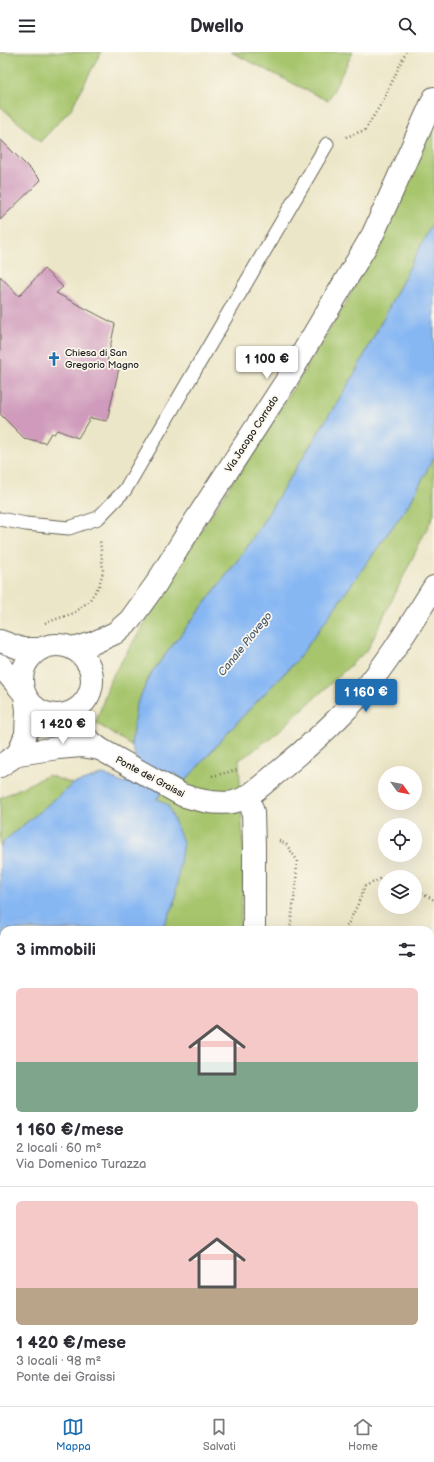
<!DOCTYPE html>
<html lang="it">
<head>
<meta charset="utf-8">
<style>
	body { margin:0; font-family:"Balsamiq Sans",sans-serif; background:#f2f2f3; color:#2b2b33; height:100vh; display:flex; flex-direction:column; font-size:15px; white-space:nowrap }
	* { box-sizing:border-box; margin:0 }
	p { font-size:13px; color:#7c7c81 }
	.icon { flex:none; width:22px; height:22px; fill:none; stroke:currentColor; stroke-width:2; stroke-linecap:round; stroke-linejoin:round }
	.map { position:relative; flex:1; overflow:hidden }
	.sheet { position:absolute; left:0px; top:874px; width:434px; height:480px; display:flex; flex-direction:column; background:#fff; border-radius:12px 12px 0 0; box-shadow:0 4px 16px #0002 }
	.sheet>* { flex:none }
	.needle { width:26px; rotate:123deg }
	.tools { position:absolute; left:378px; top:714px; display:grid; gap:8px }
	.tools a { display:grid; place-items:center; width:44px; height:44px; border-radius:50%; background:#fff; box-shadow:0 4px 16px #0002; font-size:20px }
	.price { position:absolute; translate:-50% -34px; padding:0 9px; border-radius:4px; background:#fff; color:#222; font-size:13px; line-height:26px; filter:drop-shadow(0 1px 2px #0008) }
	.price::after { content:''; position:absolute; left:50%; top:24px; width:12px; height:9px; margin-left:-6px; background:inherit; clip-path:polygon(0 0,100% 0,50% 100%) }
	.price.active { background:#1f6fb2; color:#fff }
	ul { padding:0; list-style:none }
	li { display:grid; align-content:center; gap:8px; height:212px; padding:0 16px }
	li+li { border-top:1px solid #e1e1e2 }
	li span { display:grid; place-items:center; height:124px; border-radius:6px; color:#555 }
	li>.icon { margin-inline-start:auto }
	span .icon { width:72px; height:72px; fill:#fffc; stroke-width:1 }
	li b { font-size:17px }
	h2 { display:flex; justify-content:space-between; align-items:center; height:48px; padding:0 16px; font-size:17px }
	header { display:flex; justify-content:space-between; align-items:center; height:52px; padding:0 16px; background:#fff; font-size:18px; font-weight:700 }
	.tab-bar { display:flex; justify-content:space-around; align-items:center; height:56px; border-top:1px solid #e1e1e2; background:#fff; font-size:11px; color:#7c7c81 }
	.tab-bar a { display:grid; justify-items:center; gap:2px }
	.tab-bar .active { color:#1f6fb2 }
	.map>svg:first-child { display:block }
</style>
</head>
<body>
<header><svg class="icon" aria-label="menu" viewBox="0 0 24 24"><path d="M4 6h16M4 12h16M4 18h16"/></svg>Dwello<svg class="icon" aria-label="search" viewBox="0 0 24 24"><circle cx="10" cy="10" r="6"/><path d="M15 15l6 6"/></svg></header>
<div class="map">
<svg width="434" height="1354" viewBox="0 0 434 1354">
	<rect width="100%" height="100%" fill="#fbf7ec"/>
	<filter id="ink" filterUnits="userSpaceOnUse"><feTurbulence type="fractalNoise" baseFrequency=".025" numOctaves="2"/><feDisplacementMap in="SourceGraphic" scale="8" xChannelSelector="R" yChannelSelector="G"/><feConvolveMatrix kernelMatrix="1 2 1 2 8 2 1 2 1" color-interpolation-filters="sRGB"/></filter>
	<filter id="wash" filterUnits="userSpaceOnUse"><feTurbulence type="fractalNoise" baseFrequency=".012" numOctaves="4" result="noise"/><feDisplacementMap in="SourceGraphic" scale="16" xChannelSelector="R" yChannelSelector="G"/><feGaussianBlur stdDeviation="0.9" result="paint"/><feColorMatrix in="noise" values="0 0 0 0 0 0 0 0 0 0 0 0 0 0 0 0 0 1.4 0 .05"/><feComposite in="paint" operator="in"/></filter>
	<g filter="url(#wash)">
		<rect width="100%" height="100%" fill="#ece6c8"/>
		<g fill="#a6c56c" stroke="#617044">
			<polygon points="0,0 101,0 71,57 40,90 0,54"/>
			<polygon points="231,0 353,0 328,49"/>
			<polygon points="434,68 434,168 354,323 244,500 152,620 136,654 131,693 96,671 110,628 204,474 296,332 341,259 381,186"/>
			<polygon points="434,405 434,462 368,597 280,678 253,699 239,708 244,816 240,878 161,878 174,853 157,747 174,721 185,729 242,665 298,607 411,449"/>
			<polygon points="48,723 73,732 4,789 0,797 0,746"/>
			<polygon points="4,1062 4,1203 0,1208 0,1069"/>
		</g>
		<polygon fill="#87b7f3" stroke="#526a88" points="434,168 434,405 411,449 298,607 242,665 185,729 174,721 157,747 168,753 183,790 174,853 161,878 4,878 4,1062 0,1069 0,797 4,789 73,732 104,722 124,732 137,709 131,693 136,654 152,620 244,500 354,323"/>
		<g id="blocks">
			<g fill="#cf9abb">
				<polygon points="0,87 41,128 0,168"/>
				<polygon points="44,217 63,235 56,241 115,272 107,310 119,316 107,369 90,366 78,386 57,378 54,382 51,381 45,391 24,386 0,362 0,224 19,244"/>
			</g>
		</g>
	</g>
	<g filter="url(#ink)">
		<use href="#blocks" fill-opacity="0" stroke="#656358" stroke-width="1"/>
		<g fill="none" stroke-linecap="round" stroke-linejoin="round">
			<defs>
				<polyline id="lane" points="0,467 26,472 69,476 98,466 125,438 327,92"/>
				<g id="street">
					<polyline points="248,744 253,760 254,794 254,878"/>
					<polyline points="0,1251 4,1246"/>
				</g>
				<g id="secondary">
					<polyline points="0,589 22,597 39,597"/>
					<circle cx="57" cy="628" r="35"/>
					<polyline points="74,597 93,591 115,581 130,568 156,532 193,472 286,329 373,182 434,46"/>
					<polyline points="0,613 23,640"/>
					<path d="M65 663 76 678 100 697 182 743C197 748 216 753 233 750 250 746 264 731 278 720 307 696 335 671 360 643 388 610 411 572 434 535"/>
					<polyline points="18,702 26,682 27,658 25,643"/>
					<polyline points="0,714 18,702 58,696 81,694 100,697"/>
				</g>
			</defs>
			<use href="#lane" stroke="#656358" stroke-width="15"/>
			<use href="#street" stroke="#656358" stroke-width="24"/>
			<use href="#secondary" stroke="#656358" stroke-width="24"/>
			<g stroke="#656358" stroke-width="2.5" stroke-dasharray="1 3" stroke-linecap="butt">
				<polyline points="346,85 365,78 384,47 406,0"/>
				<polyline points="45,571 74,561 89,549 99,534 103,519 100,487"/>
				<polyline points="212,724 238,718"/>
				<polyline points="279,789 286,792 297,808 296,832 290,878"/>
				<polyline points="415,837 434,848"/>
				<polyline points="345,878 358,852 365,834 385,825"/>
			</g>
			<use href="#lane" stroke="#fff" stroke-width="13"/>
			<use href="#street" stroke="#fff" stroke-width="22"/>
			<use href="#secondary" stroke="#fff" stroke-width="22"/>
		</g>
	</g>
	<defs>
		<symbol id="church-bare" viewBox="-9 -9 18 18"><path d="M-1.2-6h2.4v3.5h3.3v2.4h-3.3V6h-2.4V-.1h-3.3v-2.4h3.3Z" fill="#1f6fb2" stroke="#fbf7ec" stroke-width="2.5" paint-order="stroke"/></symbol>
	</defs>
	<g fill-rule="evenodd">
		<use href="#church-bare" x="44" y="297" width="20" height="20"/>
	</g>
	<g text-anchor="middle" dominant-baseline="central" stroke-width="3.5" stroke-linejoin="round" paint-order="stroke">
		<g font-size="10" fill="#1c1c1c" stroke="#fbf7ec" text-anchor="start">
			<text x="65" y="301">Chiesa di San<tspan x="65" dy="12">Gregorio Magno</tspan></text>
		</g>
		<g font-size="10" fill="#1c1c1c" stroke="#fbf7ec">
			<text transform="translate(252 382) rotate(-57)">Via Jacopo Corrado</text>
			<text transform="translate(150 725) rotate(28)">Ponte dei Graissi</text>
		</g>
		<g font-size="11" font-style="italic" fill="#475a72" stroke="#fbf7ec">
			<text transform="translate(245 592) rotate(-51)">Canale Piovego</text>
		</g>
	</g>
</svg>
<div class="tools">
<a><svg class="needle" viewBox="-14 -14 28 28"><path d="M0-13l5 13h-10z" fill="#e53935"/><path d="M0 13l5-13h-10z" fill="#7c7c81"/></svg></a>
<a><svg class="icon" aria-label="locate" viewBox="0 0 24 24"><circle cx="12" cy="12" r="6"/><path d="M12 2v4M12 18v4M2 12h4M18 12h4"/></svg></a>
<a><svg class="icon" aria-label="layers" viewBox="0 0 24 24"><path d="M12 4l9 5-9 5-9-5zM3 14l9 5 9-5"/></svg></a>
</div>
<b class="price" style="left:267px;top:328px">1 100 €</b>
<b class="price active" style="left:366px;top:661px">1 160 €</b>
<b class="price" style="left:63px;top:693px">1 420 €</b>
<section class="sheet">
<h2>3 immobili<svg class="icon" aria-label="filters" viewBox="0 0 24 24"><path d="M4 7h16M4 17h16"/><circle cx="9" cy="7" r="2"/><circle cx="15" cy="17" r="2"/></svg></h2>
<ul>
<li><span style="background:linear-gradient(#f6c9c9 60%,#7fa58c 0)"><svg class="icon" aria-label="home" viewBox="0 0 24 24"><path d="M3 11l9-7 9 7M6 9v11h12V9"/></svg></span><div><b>1 160 €/mese</b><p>2 locali · 60 m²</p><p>Via Domenico Turazza</p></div></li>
<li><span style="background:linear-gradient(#f6c9c9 70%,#b9a48a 0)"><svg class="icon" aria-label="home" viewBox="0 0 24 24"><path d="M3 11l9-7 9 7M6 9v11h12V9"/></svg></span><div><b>1 420 €/mese</b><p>3 locali · 98 m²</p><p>Ponte dei Graissi</p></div></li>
</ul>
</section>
</div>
<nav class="tab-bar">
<a class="active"><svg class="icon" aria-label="map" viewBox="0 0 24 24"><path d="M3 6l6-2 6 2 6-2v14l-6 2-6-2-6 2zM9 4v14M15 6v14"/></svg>Mappa</a>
<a><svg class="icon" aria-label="saved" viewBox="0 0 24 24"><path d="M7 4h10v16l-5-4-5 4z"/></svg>Salvati</a>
<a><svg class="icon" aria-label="home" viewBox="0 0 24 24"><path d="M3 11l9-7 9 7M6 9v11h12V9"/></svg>Home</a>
</nav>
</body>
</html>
